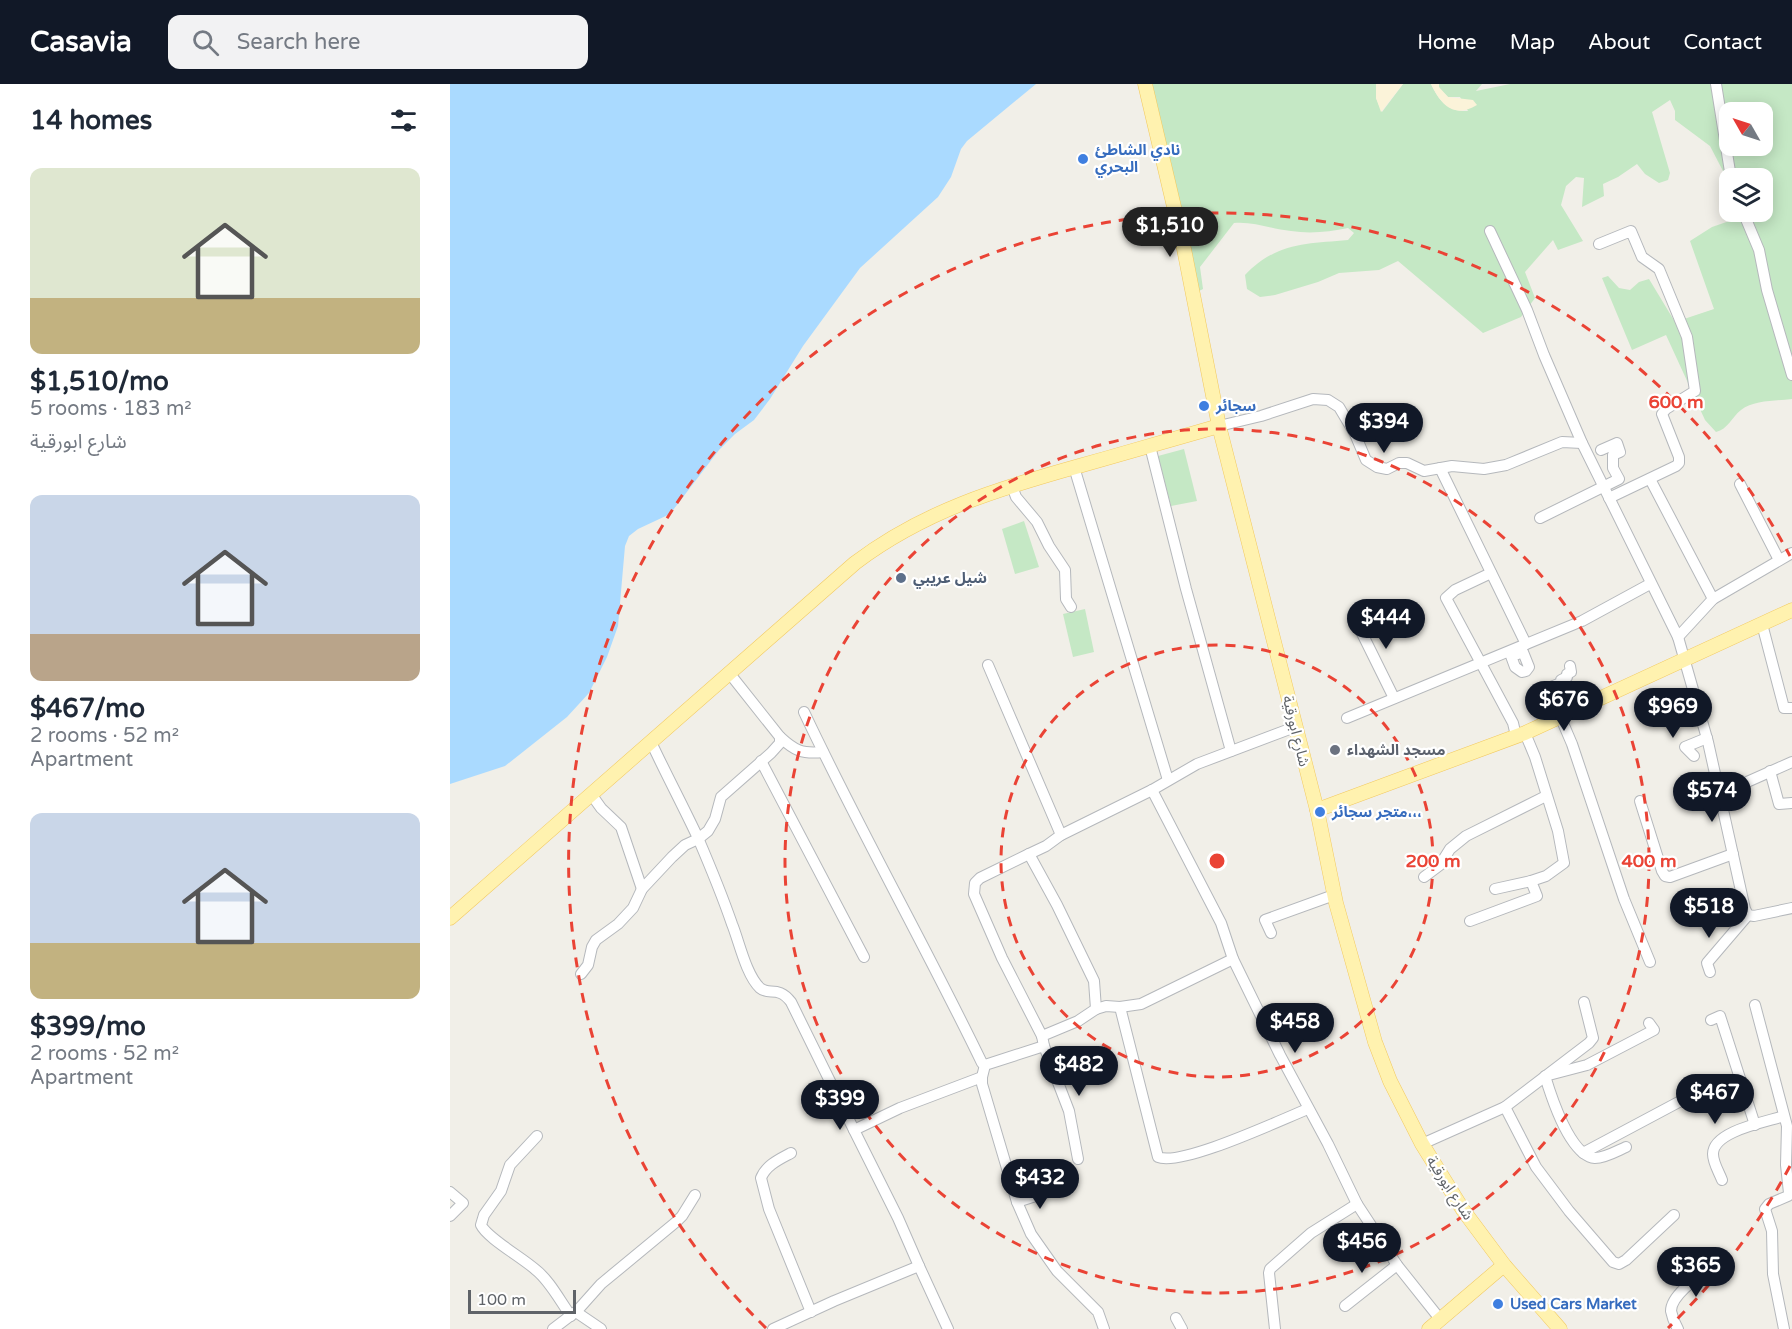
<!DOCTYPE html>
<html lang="en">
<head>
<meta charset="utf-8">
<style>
	body { margin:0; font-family:"Varela Round","Noto Sans Arabic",sans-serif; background:#f2f2f3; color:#1f2937; height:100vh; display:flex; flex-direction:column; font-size:22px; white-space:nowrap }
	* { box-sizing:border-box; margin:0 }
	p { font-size:20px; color:#747a83 }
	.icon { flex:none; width:33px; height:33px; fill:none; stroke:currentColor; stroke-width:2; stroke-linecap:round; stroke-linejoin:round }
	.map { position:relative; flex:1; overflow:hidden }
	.drawer { display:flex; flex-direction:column; background:#fff; width:450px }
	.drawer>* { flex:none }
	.needle { width:39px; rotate:309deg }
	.fabs { position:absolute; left:1269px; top:18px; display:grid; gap:12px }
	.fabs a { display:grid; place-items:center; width:54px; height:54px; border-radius:12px; background:#fff; box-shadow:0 3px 15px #0003; font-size:30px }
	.scale { position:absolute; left:18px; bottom:15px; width:108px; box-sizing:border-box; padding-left:6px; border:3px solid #5f6368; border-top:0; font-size:16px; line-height:21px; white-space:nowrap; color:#5f6368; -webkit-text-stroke:4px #fff; paint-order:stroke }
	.price { position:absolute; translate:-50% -51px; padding:0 14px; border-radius:21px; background:#111827; color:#fff; font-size:20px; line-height:39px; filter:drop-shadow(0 2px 3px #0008) }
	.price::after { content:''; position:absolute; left:50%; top:36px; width:18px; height:14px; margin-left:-9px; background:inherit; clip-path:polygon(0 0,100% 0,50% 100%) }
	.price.active { background:#222; color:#fff }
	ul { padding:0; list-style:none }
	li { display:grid; align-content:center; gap:12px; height:318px; padding:0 30px }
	li span { display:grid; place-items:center; height:186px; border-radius:12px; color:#555 }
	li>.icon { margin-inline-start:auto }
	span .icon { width:108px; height:108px; fill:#fffc; stroke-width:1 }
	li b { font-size:26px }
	h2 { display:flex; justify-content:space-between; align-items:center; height:72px; padding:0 30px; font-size:26px }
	header { display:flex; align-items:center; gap:36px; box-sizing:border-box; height:84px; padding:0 30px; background:#111827; color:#fff }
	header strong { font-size:28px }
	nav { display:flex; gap:33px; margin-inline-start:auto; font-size:21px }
	.search { width:420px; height:54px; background:#f2f2f3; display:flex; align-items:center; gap:15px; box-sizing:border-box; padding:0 21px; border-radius:12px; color:#747a83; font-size:22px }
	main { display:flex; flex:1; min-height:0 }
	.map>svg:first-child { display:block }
</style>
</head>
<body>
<header>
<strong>Casavia</strong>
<div class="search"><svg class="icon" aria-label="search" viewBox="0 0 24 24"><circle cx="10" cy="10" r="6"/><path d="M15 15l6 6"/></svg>Search here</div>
<nav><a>Home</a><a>Map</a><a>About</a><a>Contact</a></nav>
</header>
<main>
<section class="drawer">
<h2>14 homes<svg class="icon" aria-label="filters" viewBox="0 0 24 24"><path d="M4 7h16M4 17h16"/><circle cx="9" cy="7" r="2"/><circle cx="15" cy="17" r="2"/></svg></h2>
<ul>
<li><span style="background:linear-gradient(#dfe7d0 70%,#c2b280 0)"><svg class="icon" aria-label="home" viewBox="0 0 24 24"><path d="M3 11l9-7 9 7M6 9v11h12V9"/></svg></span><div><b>$1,510/mo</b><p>5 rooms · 183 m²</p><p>شارع ابورقية</p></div></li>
<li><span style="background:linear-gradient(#c9d6e8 75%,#b9a48a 0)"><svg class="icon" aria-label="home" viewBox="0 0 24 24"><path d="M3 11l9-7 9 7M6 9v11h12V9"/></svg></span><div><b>$467/mo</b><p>2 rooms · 52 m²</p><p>Apartment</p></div></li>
<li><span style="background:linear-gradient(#c9d6e8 70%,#c2b280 0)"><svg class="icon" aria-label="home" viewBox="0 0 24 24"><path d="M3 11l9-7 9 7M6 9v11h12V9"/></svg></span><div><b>$399/mo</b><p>2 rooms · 52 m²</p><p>Apartment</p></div></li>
</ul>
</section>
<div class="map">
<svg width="1342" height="1245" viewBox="0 0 1342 1245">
	<rect width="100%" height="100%" fill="#f1efe8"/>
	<g fill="#c5e8c5" fill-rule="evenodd">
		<path d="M695 0H926V14L932 28 953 0H981C989 17 998 28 1018 27L1010 13H998L988 3 989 0H1032L1026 7 1060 0H1342V315C1325 317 1304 316 1291 326 1281 334 1278 345 1266 348L1255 336 1216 251 1182 266 1152 194 1158 192 1169 204 1180 206 1189 198 1199 195 1225 238 1264 225 1240 157 1262 143 1288 134 1286 128H1312V94H1280L1279 106 1273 87 1260 62 1225 36V27L1220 16 1202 28 1220 89 1218 96 1209 99 1195 90 1187 80 1168 93 1153 100 1154 112 1132 123 1134 94 1126 93 1116 102 1111 121 1133 157 1108 166 1103 156 1075 188 1085 214 1071 233 1033 249 948 177 929 186 889 189 868 198 825 211 810 213 797 205 795 191C827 158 856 160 898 156L904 149 898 144C879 148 860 150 841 147 822 145 802 137 784 139L750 183 753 205 743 210ZM1280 28H1312V62H1280Z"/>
		<polygon points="734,365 747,417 721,422 708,372"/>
		<polygon points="574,437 589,483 565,490 552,445"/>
		<polygon points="635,525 644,568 623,573 613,530"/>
	</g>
	<g fill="#fbf3d9">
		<polygon points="926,0 953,0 931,28 926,14"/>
		<path d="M981 0H989V3L998 13 1023 16 1027 21C1004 35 991 21 981 0Z"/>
	</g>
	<polygon fill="#aadaff" points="0,0 586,0 517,57 511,65 501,93 488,113 410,184 353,262 320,315 304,336 285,350 269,366 220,430 188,445 179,452 175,462 168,542 157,573 139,609 117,633 55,682 0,700"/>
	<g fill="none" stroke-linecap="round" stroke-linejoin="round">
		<defs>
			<g id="minor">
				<polyline points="1266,0 1281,94"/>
				<polyline points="1293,128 1309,166 1317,206 1342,291"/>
				<polyline points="1040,147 1077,226 1094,271 1132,359 1228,553 1258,658 1295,825 1298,831 1304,832 1342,824"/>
				<polyline points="1149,160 1181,147 1192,173 1209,185 1237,253 1245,307 1216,325 1212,330 1229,373 1229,379 1226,382 1159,414"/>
				<polyline points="769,342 811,332 863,315 878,316 889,323 905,350 916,376 927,383 937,385 949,379 957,379 974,387 1002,382 1034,385 1056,381 1112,358 1132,359"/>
				<polyline points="700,362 736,505 781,667"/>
				<polyline points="624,383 718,696"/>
				<polyline points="990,384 1076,560"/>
				<polyline points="1200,395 1263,515"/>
				<polyline points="1290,400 1329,476"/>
				<polyline points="562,402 566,413 587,438 599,462 615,486 616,515 621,523"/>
				<polyline points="1090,434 1169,395 1163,384 1163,371 1170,368 1167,359 1151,366"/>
				<polyline points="1041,489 1005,506 996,514 1063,639 1066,652"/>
				<polyline points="903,531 944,614"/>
				<polyline points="1312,540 1334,624 1342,624"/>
				<polyline points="1228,553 1263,515 1342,469"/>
				<polyline points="1061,572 1065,583 1072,588 1076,587 1079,583 1073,568 1062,572"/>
				<polyline points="538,581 611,751"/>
				<polyline points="1120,582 1121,588 1117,590 1117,593 1111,596 1111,599 1098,604 1122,660 1174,815 1200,878"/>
				<path d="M354 628C410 747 475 861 532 979L535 981"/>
				<polyline points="897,634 1132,537 1200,500"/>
				<path d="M330 653C345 667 352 670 373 668"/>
				<path d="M201 658C216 690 233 722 248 754 260 782 272 811 282 840 289 857 296 891 310 904 319 912 328 901 341 918L404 1046"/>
				<polyline points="1244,672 1235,663 1257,654"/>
				<polyline points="311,677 414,873"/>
				<polyline points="1320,687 1329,720 1342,719"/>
				<polyline points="702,706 771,839 783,875 830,971 878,1060 907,1120 947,1181 990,1235"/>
				<polyline points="141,710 151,724 171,743 192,805"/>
				<polyline points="1270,710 1342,678"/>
				<polyline points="1190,717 1212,787 1215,792 1220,793 1283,770"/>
				<polyline points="579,770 530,794 525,799 524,810 552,874 592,952"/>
				<polyline points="974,793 990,781 1000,765 1016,752 1096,712"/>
				<polyline points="1045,805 1081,797"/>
				<polyline points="1255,827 1291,810"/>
				<polyline points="1020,837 1087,812 1081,797 1096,792 1114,779 1108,747 1085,673 1075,649"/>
				<polyline points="821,849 815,836 884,811"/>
				<polyline points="1260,888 1257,879 1298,831"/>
				<polyline points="131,890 138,881 142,863 146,856 168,840 183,824 192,805 222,773 235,761 248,755 258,747 265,735 271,713 321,669 330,659 330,653 280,590"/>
				<polyline points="1305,921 1337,1042 1336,1081 1339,1109 1338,1112 1319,1120 1315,1125 1322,1147 1323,1190 1334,1245"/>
				<path d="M670 923 708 1073C731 1083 830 1036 858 1025"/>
				<polyline points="646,925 656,922 670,923 691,920 783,875"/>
				<polyline points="1261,936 1270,932 1305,1041"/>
				<polyline points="594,962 619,1027 628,1075"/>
				<polyline points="1055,1023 1086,1083 1119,1127 1163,1178 1169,1180 1176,1176 1224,1131"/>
				<path d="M87 1052 60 1081 51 1107 34 1131 31 1141C37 1154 73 1174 86 1186 100 1197 110 1217 121 1232"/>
				<polyline points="972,1060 1055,1023 1139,959 1143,954 1134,918"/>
				<path d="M1176 1063C1167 1067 1155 1074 1145 1074 1120 1072 1101 1012 1095 992L1137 981 1204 946 1199 939"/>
				<path d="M341 1069C330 1075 316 1081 311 1094L319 1125 361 1228"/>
				<polyline points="1133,1069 1240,1012"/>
				<path d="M1272 1096C1269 1088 1263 1079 1263 1070 1263 1047 1316 1038 1334 1032"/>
				<polyline points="0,1108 13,1119 0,1132"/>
				<polyline points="567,1118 604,1106"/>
				<polyline points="469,1182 448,1134 404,1046 450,1024 532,993"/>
				<polyline points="895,1222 947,1181"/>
				<polyline points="726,1234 732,1245"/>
				<polyline points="103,1245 124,1229"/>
				<polyline points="151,1245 126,1228 151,1200 226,1138 232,1132 245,1111"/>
				<polyline points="323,1245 384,1217 469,1182 498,1245"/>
				<polyline points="654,1245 648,1228 607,1187 581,1150 567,1118 532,1000 532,993 535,981 594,962 592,952 628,937 646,925 644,897 607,821 579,770 596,762 611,751 702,706 747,680 845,643"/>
				<polyline points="825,1245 819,1189 820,1185 861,1149 907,1120"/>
				<path d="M1228 1245C1225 1240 1222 1232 1221 1227 1221 1213 1245 1193 1257 1190 1262 1189 1267 1189 1272 1189"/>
			</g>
			<g id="major">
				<polyline points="695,0 734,165 769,342 867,726 886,819 925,958 940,997 972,1060 1013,1126 1054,1181 1110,1245"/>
				<polyline points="867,726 1075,649 1342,526"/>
				<path d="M0 834 405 479C474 427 547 405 629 382 676 369 723 355 769 342"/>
				<polyline points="979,1245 1054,1181"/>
			</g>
		</defs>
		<use href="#minor" stroke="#b5b8bc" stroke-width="12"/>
		<use href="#major" stroke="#f2c960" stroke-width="15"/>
		<use href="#minor" stroke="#fff" stroke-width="10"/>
		<use href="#major" stroke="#fff2af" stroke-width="14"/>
	</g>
	<g fill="none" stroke="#ea4335" stroke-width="3" stroke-dasharray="10 8">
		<circle cx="767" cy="777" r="216"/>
		<circle cx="767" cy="777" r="432"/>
		<path d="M1340 1082A649 649 0 0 1 1218 1244M316 1244A649 649 0 1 1 1340 472"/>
	</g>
	<g fill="#3f7fe0" stroke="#fff" stroke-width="2">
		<circle cx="633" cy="75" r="6"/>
		<circle cx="754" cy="322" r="6"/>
		<circle cx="870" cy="728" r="6"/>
		<circle cx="1048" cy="1220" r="6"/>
	</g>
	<circle fill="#5c6f8a" stroke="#fff" stroke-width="2" cx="451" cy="494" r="6"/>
	<circle fill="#6b7280" stroke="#fff" stroke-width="2" cx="885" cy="666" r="6"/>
	<g text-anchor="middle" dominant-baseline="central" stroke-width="4.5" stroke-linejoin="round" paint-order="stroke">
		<g font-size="15" font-weight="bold" fill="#366cbe" stroke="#fff" text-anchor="start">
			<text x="645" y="66">نادي الشاطئ<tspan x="645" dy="17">البحري</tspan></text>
			<text x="766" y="322">سجائر</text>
			<text x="882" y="728">متجر سجائر،،،</text>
			<text x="1060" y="1220">Used Cars Market</text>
		</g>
		<g font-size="15" font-weight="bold" fill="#4e5e75" stroke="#fff" text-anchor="start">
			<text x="463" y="494">شيل عريبي</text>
		</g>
		<g font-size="15" fill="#5f6368" stroke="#fff">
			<text transform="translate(846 647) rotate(76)">شارع ابورقية</text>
			<text transform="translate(1000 1104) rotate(57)">شارع ابورقية</text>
		</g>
		<g font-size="15" font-weight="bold" fill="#5b616d" stroke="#fff" text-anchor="start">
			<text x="897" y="666">مسجد الشهداء</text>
		</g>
	</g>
	<circle cx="767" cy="777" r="9" fill="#ea4335" stroke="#fff" stroke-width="3"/>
	<g font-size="18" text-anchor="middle" font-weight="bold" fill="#ea4335" stroke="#fff" stroke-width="4.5" stroke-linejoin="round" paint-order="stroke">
		<text x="1226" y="324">600 m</text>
		<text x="983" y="783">200 m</text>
		<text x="1199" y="783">400 m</text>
	</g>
</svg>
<div class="fabs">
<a><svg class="needle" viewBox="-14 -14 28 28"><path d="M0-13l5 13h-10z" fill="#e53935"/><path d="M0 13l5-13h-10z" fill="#747a83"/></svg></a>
<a><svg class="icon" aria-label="layers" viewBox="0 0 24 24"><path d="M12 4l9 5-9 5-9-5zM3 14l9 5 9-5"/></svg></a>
</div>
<div class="scale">100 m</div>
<b class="price active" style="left:720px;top:174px">$1,510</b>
<b class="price" style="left:934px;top:370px">$394</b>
<b class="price" style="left:936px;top:566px">$444</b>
<b class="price" style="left:1114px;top:648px">$676</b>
<b class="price" style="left:1223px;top:655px">$969</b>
<b class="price" style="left:1262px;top:739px">$574</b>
<b class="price" style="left:1259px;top:855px">$518</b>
<b class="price" style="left:845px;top:970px">$458</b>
<b class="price" style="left:629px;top:1013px">$482</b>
<b class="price" style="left:1265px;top:1041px">$467</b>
<b class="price" style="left:390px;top:1047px">$399</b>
<b class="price" style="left:590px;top:1126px">$432</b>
<b class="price" style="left:912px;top:1190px">$456</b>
<b class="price" style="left:1246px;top:1214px">$365</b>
</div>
</main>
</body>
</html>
